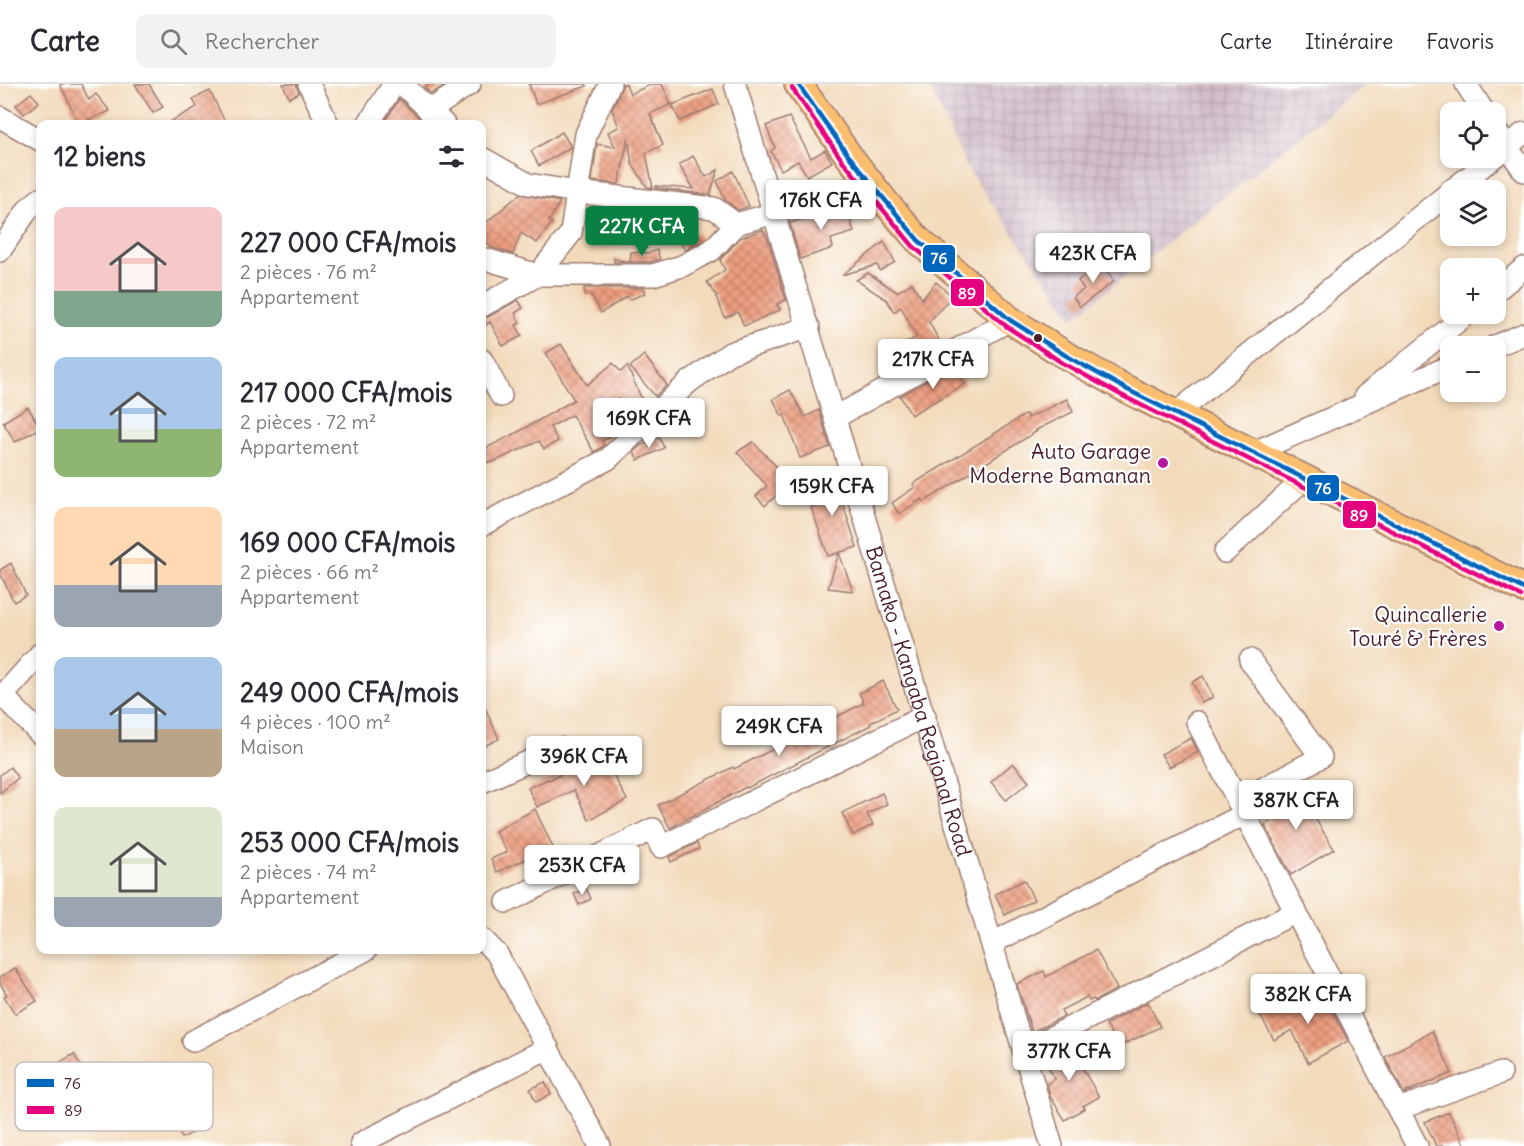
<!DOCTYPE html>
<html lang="fr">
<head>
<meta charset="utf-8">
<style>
	body { margin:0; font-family:Delius,sans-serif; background:#f2f2f3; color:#2b2b33; height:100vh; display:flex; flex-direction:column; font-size:22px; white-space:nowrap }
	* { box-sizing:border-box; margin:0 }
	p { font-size:20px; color:#7c7c81 }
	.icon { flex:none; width:33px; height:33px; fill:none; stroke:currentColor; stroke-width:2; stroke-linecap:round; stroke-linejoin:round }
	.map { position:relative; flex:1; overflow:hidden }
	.drawer { position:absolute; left:36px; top:36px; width:450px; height:834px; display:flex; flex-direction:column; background:#fff; border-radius:12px; box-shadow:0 3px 9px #0003 }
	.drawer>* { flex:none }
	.controls { position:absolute; left:1440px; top:18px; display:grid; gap:12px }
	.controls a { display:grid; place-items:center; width:66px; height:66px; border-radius:12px; background:#fff; box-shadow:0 3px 9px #0003; font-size:30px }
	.price { position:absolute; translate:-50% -51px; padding:0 14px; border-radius:6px; background:#fff; color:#222; font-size:20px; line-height:39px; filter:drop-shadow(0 2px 3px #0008) }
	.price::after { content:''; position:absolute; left:50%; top:36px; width:18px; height:14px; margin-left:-9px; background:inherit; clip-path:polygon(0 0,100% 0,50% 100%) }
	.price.active { background:#0b8043; color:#fff }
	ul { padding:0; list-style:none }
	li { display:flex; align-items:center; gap:18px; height:150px; padding:0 18px }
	li span { display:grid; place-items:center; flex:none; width:168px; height:120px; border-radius:12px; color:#555 }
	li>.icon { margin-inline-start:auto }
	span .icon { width:72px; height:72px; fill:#fffc; stroke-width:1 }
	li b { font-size:26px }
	h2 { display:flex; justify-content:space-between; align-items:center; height:72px; padding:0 18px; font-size:26px }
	header { display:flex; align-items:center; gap:36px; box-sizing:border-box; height:84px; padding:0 30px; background:#fff; border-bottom:2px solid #e1e1e2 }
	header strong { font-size:28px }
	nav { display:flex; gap:33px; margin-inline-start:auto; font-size:21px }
	.search { width:420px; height:54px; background:#f2f2f3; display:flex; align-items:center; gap:15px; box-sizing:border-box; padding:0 21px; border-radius:12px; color:#7c7c81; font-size:22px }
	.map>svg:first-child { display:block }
</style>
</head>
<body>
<header>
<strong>Carte</strong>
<div class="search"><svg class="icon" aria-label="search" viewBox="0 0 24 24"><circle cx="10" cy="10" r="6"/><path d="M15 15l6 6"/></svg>Rechercher</div>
<nav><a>Carte</a><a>Itinéraire</a><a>Favoris</a></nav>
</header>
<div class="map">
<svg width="1524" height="1062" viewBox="0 0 1524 1062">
	<defs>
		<pattern id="industrial-grid" width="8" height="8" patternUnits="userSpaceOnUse" patternTransform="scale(1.5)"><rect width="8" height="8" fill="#d1bdc9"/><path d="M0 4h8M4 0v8" fill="none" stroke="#b5a2ad"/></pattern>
		<pattern id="building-cross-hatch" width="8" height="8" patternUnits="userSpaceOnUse" patternTransform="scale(1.5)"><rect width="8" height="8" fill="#ed9e7f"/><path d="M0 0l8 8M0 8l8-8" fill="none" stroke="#c28068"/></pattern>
	</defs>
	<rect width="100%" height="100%" fill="#fff"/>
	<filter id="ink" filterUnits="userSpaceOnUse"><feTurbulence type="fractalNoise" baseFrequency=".0167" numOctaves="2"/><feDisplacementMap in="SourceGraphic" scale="12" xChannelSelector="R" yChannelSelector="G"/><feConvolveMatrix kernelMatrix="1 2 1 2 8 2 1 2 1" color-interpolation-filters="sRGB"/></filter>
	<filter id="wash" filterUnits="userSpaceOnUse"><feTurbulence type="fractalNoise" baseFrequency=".008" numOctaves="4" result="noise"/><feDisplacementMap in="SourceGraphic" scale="24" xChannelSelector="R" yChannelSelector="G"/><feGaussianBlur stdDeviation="1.35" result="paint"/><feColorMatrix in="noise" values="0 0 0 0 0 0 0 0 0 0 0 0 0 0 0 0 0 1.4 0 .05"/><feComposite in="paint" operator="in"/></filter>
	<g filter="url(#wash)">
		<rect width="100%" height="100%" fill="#f2daba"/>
		<polygon fill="url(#industrial-grid)" points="929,0 1365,0 1073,234 966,83"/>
		<g id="blocks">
			<g fill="url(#building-cross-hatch)">
				<polygon points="60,0 81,0 89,16 96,10 110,27 79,40"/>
				<polygon points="135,0 149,0 163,23 153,29"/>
				<polygon points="283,0 296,0 299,9 289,14"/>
				<polygon points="430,0 447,0 431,10 424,3"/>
				<polygon points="529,0 586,0 587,2 536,20"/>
				<polygon points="623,0 626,0 630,10 652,0 662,0 671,20 650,30 663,61 646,69 653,104 647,103 632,80 628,54 619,100 592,97 597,60 615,63 608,48 619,43 612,26"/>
				<polygon points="713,5 719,20 680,37 672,21"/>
				<polygon points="210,7 226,40 166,40 197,23 193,15"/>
				<polygon points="31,9 39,18 24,30 16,21"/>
				<polygon points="399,15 419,34 426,40 387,40 384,39"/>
				<polygon points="789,33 811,74 825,66 832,78 807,92 798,77 781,86 771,67 775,64 766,42"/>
				<polygon points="562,48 571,63 539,82 531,67"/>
				<polygon points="693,72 706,93 718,86 710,111 656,104 656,102 694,105 679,81"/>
				<polygon points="733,87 749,122 738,126 725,116 717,97"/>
				<polygon points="520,110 560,118 549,137 552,139 537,159 521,149 513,170 491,163 482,152 482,142"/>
				<polygon points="861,117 862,119 847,125 854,148 831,155 833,164 800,175 790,139"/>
				<polygon points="763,146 768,156 786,216 777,220 780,226 744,242 738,228 725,234 716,213 717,212 707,198 725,186 720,176 740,154"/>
				<polygon points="697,148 702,157 685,166 680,158"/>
				<polygon points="884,158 895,178 880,187 877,181 842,191"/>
				<polygon points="657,166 660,175 651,178 614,178 614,175 630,178 631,168 649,169"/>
				<polygon points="1100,179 1114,197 1080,223 1073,213 1084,205 1078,197"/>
				<polygon points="868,189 897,208 912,199 922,215 936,198 952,212 929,238 941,260 893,286 885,270 917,253 901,223 894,228 887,216 856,196"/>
				<polygon points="584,204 643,204 645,209 629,216 628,212 601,229 591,211 585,212"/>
				<polygon points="518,216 523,224 515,229 520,239 516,241 522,252 503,262 490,238 482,243 482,235 488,233"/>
				<polygon points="561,260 587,301 613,279 621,288 627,282 645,322 632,334 619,315 595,327 610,353 602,357 604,362 594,368 572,331 550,343 558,357 544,365 539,357 491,379 490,377 482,381 482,366 520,347 574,316 546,269"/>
				<polygon points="644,271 667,301 655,312 630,283"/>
				<polygon points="955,281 965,300 911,331 900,312"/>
				<polygon points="790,306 805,333 819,326 830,363 800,374 784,330 782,332 773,315"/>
				<polygon points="1067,315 1073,328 1036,346 1037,347 924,418 922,415 899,430 892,419 915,403 913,400 1026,330 1028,334"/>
				<polygon points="687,321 699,336 686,347 673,333"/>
				<polygon points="28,323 40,344 15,358 3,338"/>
				<polygon points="659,353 664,364 638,376 634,368 640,362"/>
				<polygon points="753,358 791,398 765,422 756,412 767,402 737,368"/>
				<polygon points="836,393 842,407 839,408 857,463 828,472 811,423 815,422 808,405"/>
				<polygon points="839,469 853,507 828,504"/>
				<polygon points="11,479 26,511 14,518 0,489 0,486"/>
				<polygon points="1203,592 1213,613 1202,619 1192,598"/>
				<polygon points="883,597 897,625 870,639 871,641 747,704 746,703 670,744 658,721 733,683 734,685 864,619 859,609"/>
				<polygon points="482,617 499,655 482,663"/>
				<polygon points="1191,654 1198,668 1169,683 1161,670"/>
				<polygon points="602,670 627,716 589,736 574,706 537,723 528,704 548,695 549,696"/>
				<polygon points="1013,679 1029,698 1006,716 991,698"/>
				<polygon points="10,683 18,694 0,709 0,691"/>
				<polygon points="1295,702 1334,765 1291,791 1265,741 1272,736 1263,719"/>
				<polygon points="882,709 887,720 867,730 873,741 853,751 842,729"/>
				<polygon points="535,725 556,770 535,781 531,773 497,788 491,775 507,768 495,747"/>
				<polygon points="697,759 699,765 671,778 669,773"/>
				<polygon points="1024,796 1034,816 1005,831 995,810"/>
				<polygon points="586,804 591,815 579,821 574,810"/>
				<polygon points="1096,866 1117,905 1095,917 1094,915 1089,917 1087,913 1061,926 1064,932 1032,948 1017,900 1044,887 1046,893"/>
				<polygon points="15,884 37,917 15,930 4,912 7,911 0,899 0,893"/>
				<polygon points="1321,904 1348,957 1308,979 1292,946 1274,956 1260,931 1275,923 1277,926"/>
				<polygon points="1148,918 1160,943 1118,963 1106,940"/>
				<polygon points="1432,947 1452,989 1404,1009 1385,973"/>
				<polygon points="1068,959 1099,1013 1083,1022 1085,1024 1065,1036 1050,1012 1047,1000 1055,995 1042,972"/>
				<polygon points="74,970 85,990 68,999 57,980"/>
				<polygon points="545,998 551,1010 536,1018 530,1005"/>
				<polygon points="1449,1028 1465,1062 1436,1062 1425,1038"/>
				<polygon points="188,1031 196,1047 182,1054 174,1038"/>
			</g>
		</g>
	</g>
	<g filter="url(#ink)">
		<use href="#blocks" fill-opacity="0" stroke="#9e7c72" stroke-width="1.5"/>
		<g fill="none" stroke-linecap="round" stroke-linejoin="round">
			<defs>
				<g id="minor">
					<polyline points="309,0 328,40"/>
					<polyline points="402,0 444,40"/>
					<path id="s1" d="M735 0 1052 1062"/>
					<polyline points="1466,0 1484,28"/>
					<polyline points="429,27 470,0"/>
					<polyline points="0,33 40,56"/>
					<polyline points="368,40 394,0"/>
					<polyline points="1496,47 1524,87"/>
					<polyline points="1496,71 1524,49"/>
					<polyline points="482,74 528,100 577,108 714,124 736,140"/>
					<polyline points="1452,106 1493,74"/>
					<polyline points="0,167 29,124 40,115"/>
					<polyline points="482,174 538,191 653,191 682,182 712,166 736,140 871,101"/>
					<polyline points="1496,207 1524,184"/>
					<polyline points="482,222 538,191 571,149 586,50 610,0"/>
					<polyline points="1495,262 1524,250"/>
					<polyline points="482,276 501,312"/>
					<polyline points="1365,312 1467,230"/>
					<polyline points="1175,330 1450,108"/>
					<polyline points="836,333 1010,236"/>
					<polyline points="1252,369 1450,282"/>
					<polyline points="482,441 608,375 689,298 730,269 809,243"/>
					<polyline points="1225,468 1304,395"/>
					<polyline points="3,612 40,650"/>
					<polyline points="0,615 40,570"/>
					<polyline points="1197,638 1417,1062"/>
					<polyline points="482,698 559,664"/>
					<polyline points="1238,718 1321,673 1250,576"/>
					<polyline points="507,818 653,745 661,763 925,632"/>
					<polyline points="482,855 497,870 600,1062"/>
					<polyline points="992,859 1245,730"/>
					<polyline points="193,957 366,866"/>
					<polyline points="1024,967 1296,828"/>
					<polyline points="1398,1025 1501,989"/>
					<polyline points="361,1059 548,964"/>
				</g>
				<polyline id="major" points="798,0 848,71 885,118 918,156 1010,236 1065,271 1124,304 1524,505"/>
			</defs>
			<use href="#minor" stroke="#9e7c72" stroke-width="24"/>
			<use href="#major" stroke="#9e7c72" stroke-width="30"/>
			<use href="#minor" stroke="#fff" stroke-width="21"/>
			<use href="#major" stroke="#fabe6e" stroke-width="27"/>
			<defs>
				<polyline id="bus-1" points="798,0 848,71 918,156 1010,236 1065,271 1124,304 1524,505"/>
				<polyline id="bus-2" points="792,4 842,76 913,162 1006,242 1061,278 1121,311 1521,512"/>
			</defs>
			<use href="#bus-1" stroke="#fff" stroke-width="9"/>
			<use href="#bus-2" stroke="#fff" stroke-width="9"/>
			<use href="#bus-1" stroke="#0065bd" stroke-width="4.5"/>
			<use href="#bus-2" stroke="#e5007d" stroke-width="4.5"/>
		</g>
	</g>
	<circle fill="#4a1f2b" stroke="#fff" stroke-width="2" cx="1038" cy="254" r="5"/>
	<g fill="#b5179e" stroke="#fff" stroke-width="2">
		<circle cx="1163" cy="379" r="6"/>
		<circle cx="1499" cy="542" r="6"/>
	</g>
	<g text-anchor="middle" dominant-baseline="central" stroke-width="4.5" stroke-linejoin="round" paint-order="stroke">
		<g font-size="21" fill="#4a1f2b" stroke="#fff" text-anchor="end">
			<text x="1151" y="367">Auto Garage<tspan x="1151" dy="24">Moderne Bamanan</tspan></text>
			<text x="1487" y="530">Quincallerie<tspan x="1487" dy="24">Touré &amp; Frères</tspan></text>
		</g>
		<g font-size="21" fill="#4a1f2b" stroke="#fff">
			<text stroke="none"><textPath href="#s1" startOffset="644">Bamako - Kangaba Regional Road</textPath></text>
		</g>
	</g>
	<rect x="15" y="978" width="198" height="69" rx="9" fill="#fff" stroke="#c9bcbf" stroke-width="1.5"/>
	<rect x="27" y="995" width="27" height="8" fill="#0065bd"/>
	<rect x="27" y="1022" width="27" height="8" fill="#e5007d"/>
	<g font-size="16" fill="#4a1f2b">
		<text x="64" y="1005">76</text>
		<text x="64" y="1032">89</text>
	</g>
	<g stroke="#fff" stroke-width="2">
		<rect x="922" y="160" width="34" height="29" rx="6" fill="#0065bd"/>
		<rect x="950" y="194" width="35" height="29" rx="6" fill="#e5007d"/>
		<rect x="1306" y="390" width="34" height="28" rx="6" fill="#0065bd"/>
		<rect x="1342" y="416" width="35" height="29" rx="6" fill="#e5007d"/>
	</g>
	<g font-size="16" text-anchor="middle" font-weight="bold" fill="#fff">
		<text x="939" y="180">76</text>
		<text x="967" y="215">89</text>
		<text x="1323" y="410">76</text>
		<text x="1359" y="437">89</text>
	</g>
</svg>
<div class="controls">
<a><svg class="icon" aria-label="locate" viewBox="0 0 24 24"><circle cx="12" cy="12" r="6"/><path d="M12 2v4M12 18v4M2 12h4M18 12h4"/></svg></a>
<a><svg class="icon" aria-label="layers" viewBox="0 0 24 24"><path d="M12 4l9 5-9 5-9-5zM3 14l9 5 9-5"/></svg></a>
<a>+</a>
<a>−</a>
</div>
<b class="price" style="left:821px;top:147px">176K CFA</b>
<b class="price active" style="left:642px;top:173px">227K CFA</b>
<b class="price" style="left:1093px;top:200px">423K CFA</b>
<b class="price" style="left:933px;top:306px">217K CFA</b>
<b class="price" style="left:649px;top:365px">169K CFA</b>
<b class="price" style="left:832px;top:433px">159K CFA</b>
<b class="price" style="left:779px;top:673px">249K CFA</b>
<b class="price" style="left:584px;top:703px">396K CFA</b>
<b class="price" style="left:1296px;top:747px">387K CFA</b>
<b class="price" style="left:582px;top:812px">253K CFA</b>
<b class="price" style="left:1308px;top:941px">382K CFA</b>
<b class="price" style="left:1069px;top:998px">377K CFA</b>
<section class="drawer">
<h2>12 biens<svg class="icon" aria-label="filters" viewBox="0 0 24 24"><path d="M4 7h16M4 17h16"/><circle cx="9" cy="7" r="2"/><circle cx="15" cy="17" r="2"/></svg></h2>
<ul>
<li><span style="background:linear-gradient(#f6c9c9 70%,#7fa58c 0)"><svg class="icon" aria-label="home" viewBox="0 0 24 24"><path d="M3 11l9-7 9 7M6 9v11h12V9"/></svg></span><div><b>227 000 CFA/mois</b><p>2 pièces · 76 m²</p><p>Appartement</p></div></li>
<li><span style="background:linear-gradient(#a9c7e8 60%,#8fb573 0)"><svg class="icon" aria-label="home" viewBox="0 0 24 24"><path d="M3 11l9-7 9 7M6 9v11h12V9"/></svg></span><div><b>217 000 CFA/mois</b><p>2 pièces · 72 m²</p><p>Appartement</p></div></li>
<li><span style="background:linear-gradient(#ffd9b3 65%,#9aa5b1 0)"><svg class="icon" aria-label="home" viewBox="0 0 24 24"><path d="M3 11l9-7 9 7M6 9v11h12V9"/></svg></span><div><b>169 000 CFA/mois</b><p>2 pièces · 66 m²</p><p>Appartement</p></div></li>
<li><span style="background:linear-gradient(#a9c7e8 60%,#b9a48a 0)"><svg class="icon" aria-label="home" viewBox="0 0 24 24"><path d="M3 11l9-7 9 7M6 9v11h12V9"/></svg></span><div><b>249 000 CFA/mois</b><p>4 pièces · 100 m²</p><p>Maison</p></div></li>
<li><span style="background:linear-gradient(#dfe7d0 75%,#9aa5b1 0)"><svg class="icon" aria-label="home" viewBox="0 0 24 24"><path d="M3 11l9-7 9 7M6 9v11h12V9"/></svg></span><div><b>253 000 CFA/mois</b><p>2 pièces · 74 m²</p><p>Appartement</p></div></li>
</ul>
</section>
</div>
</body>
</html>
